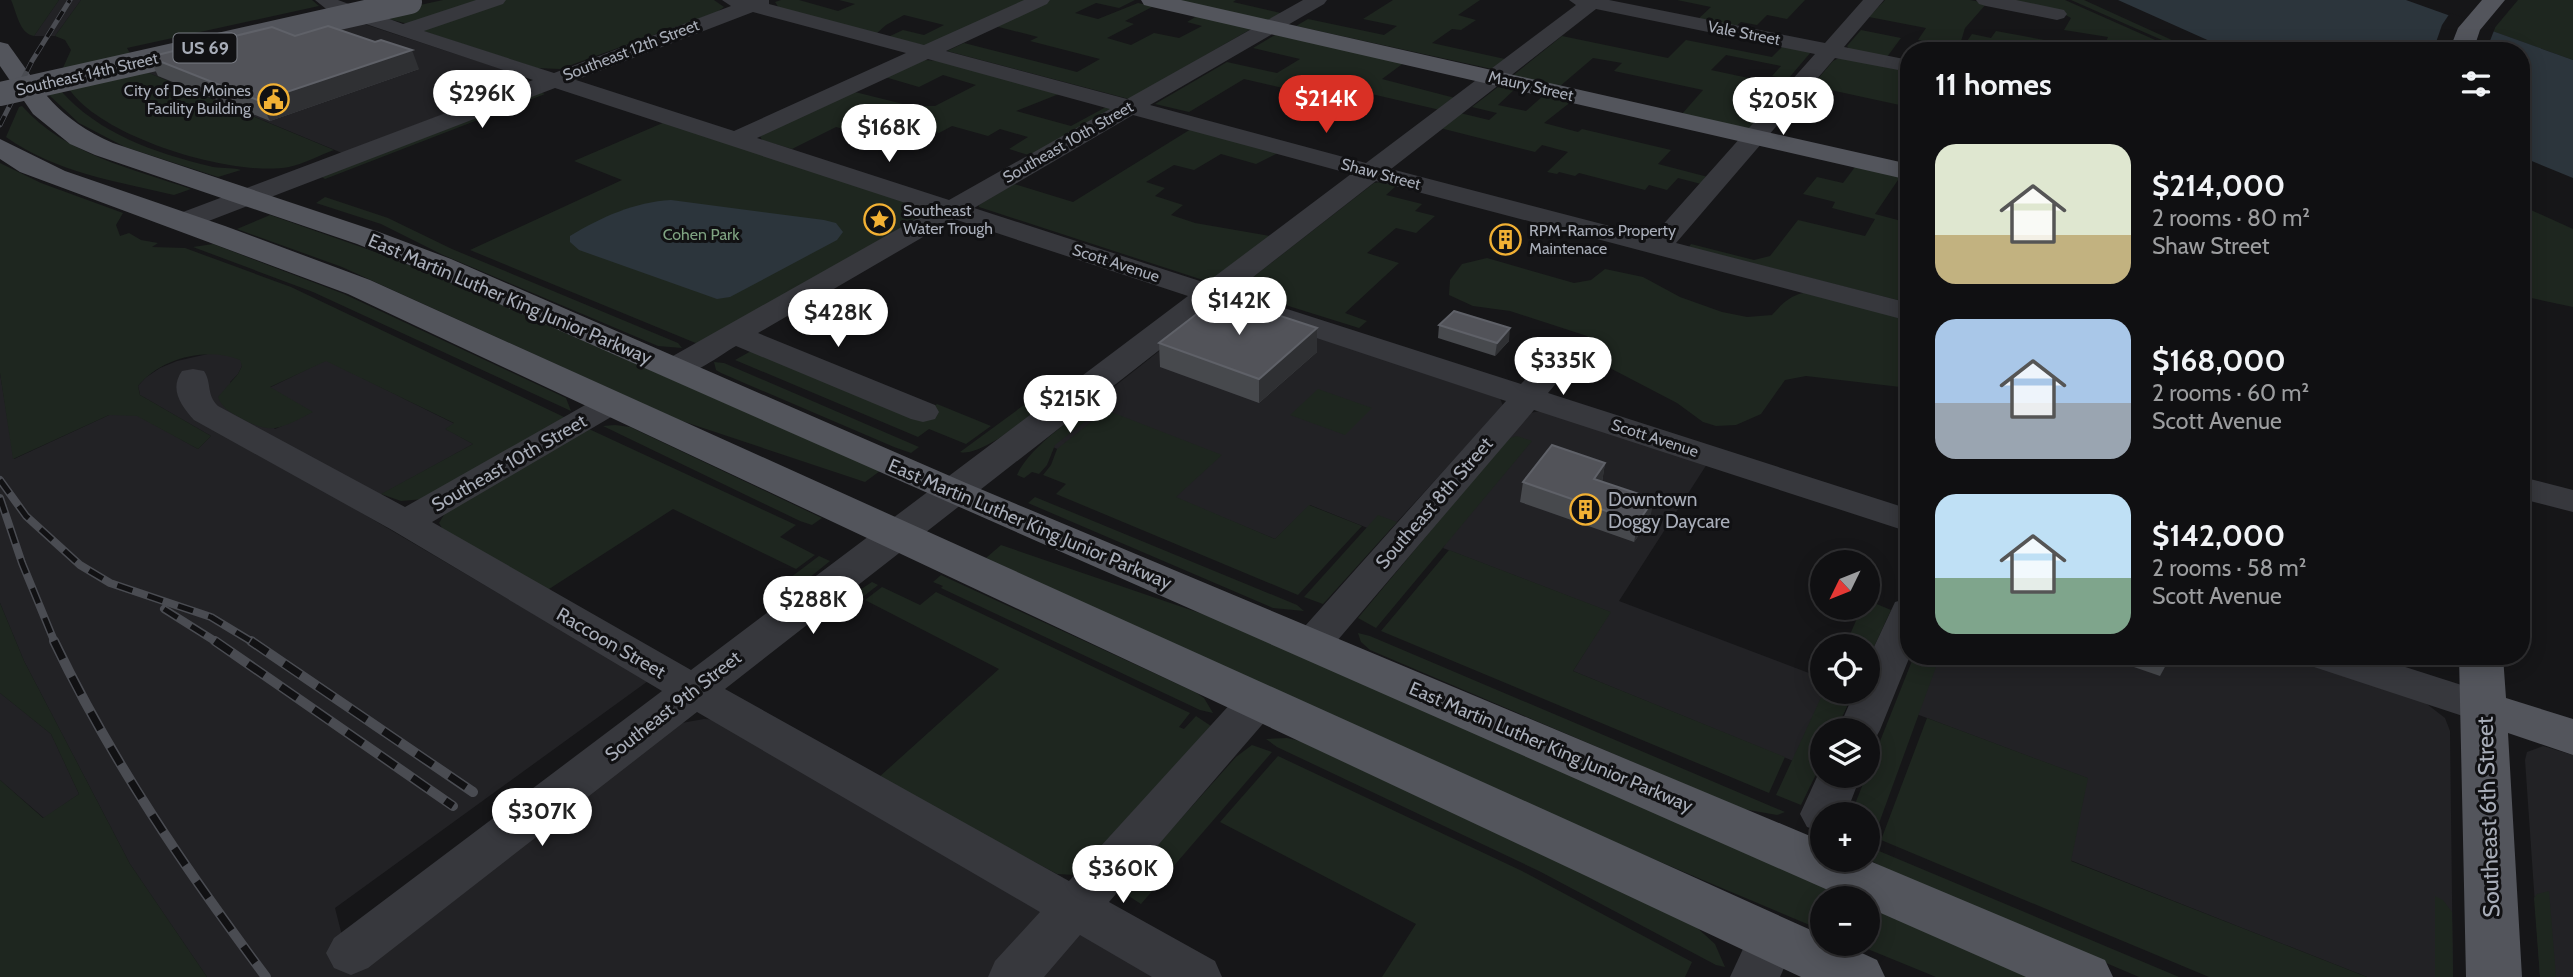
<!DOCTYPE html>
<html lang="en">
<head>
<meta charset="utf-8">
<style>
	body { margin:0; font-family:Cabin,sans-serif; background:#19191b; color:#f1f3f6; height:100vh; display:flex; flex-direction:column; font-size:26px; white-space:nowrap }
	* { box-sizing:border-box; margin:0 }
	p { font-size:23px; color:#9c9d9f }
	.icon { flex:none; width:38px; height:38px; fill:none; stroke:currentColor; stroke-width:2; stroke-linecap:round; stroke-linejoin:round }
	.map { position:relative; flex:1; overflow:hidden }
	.details { position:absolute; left:1900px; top:42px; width:630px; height:623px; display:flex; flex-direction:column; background:#101012; border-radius:28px; box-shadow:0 4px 18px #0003,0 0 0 2px #303032 }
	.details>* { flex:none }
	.needle { width:46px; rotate:227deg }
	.tools { position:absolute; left:1810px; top:550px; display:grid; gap:14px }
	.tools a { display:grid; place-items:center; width:70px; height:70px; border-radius:50%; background:#101012; box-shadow:0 4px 18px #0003,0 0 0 2px #303032; font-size:35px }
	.price { position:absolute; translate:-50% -60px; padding:0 16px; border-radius:24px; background:#fff; color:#222; font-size:23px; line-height:46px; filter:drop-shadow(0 2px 4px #0008) }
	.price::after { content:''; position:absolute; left:50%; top:42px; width:21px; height:16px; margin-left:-10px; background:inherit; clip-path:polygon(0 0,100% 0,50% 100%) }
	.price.active { background:#d93025; color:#fff }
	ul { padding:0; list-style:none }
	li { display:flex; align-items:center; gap:21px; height:175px; padding:0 35px }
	li span { display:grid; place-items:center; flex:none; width:196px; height:140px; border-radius:21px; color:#555 }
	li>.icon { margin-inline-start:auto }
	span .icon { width:84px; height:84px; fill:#fffc; stroke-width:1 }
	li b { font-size:30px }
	h2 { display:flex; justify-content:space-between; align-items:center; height:84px; padding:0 35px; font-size:30px }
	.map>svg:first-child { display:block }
</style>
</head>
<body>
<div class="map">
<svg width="2573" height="977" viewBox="0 0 2573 977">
	<rect width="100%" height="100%" fill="#161618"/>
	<g fill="#222225">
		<polygon points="59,0 81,0 55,36 34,36"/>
		<polygon points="352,20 520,75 525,81 520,85 342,153 137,68"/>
		<polygon points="1242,312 1500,398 1503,406 1385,535 1310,505 1275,539 1043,443 1201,318"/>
		<polygon points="212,353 225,353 241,360 242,366 238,374 230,382 275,429 312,412 269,388 326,360 455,424 446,429 473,444 355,509 648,681 335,908 351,971 676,724 704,719 716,720 1160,977 207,977 130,864 24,661 0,603 0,373 14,459 109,415 137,415 198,449 211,436 140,395 138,386 145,378 160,368 177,361"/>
		<polygon points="1540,411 1707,464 1619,601 1822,678 1822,691 1854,691 1836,730 1822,730 1822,762 1818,771 1573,671 1610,612 1443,548 1507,439 1530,413"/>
		<polygon points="1914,656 2290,656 2423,701 2445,718 2450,731 2453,977 2367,977 2070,860 2087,778 1895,706"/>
		<polygon points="2377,656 2447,656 2440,665 2428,667"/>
		<polygon points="0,693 51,734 79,794 44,818 0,780"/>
		<polygon points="2543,746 2573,755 2573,977 2540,977 2525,760 2527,752"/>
	</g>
	<g fill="#1e261f">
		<path d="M11 0H59L34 36C19 33 17 13 11 0Z"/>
		<polygon points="81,0 312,0 319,6 127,48 131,55 62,70 71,50 65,40 55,36"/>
		<polygon points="443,0 491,0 408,24 374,15"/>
		<polygon points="502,0 714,0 724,7 717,12 560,69 537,68 423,31"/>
		<polygon points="781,0 799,0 838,11 855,4 839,0 1029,0 928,46 888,37 903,30 924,35 944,25 904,15 886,25 876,34 779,8 775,2"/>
		<polygon points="1050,0 1135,0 1119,8 1096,3 1075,13 1098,19 1138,3 1154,6 1125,21 1134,24 1107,38 1131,45 1154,33 1179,38 1202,26 1187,22 1197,16 1251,29 1129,99 947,51 964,43 1077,72 1100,59 1030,41 1038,37 995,26"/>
		<polygon points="1174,0 1236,0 1233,2 1285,14 1266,21"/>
		<polygon points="1393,0 1480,0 1458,15 1476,20 1461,30 1452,29 1432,43 1505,59 1492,69 1296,26 1308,19 1384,35 1397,26 1363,19"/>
		<polygon points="1677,0 1805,0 1787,19 1767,15 1757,25 1741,22 1734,28 1696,21 1711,7"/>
		<polygon points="1885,0 1970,0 1987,3 1965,28 1959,48 1918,40 1926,28 1869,17"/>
		<polygon points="1999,0 2065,0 2180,51 2152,51 2135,45 2136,51 2104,46 2108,37 2064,30 2071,18 2062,13"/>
		<polygon points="2071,0 2084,0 2196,51 2187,51"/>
		<polygon points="2518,0 2573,0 2573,60 2492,31"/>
		<polygon points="1861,30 1901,38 1887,57 1849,49 1847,46"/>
		<polygon points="1996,31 2104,51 1960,51 1972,34 1991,38"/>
		<polygon points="1275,35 1405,62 1382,79 1455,98 1440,110 1346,88 1329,99 1244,79 1189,112 1155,104 1227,62 1277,73 1300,59 1253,48"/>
		<polygon points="1562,36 1668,58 1686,40 1772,57 1783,46 1811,52 1788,79 1772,76 1781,66 1726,55 1711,70 1786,86 1750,129 1682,114 1703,90 1614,71 1622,63 1593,58 1559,87 1511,77"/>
		<polygon points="1839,58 1909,70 1909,107 1812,86 1833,61"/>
		<polygon points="924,60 941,61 1059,94 1016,111 1071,126 1106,107 1115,109 1035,157 1009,149 1028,137 1000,129 988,136 952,126 939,133 894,120 865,135 836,127 792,149 762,140 760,136 851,91 911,106 935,106 976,85 943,75 919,87 885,77"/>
		<path d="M137 68 334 150C320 155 304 164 289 167 233 177 102 138 69 89Z"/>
		<polygon points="1498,87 1516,88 1498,105 1526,111 1544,95 1572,101 1544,123 1578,132 1582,129 1671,150 1658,164 1708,177 1701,184 1678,178 1667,190 1649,185 1645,190 1579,173 1575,176 1559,172 1557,174 1547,172 1568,152 1542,145 1535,152 1440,128 1460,113 1489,120 1497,113 1472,107"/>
		<path d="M61 91C98 133 155 153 209 166 220 169 231 167 241 170L218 177 125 147 79 123 49 95Z"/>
		<polygon points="539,92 545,94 325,179 320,176"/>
		<path d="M22 106C64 154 133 169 191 189L174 195C115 181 57 173 6 137L19 107Z"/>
		<polygon points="665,122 922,207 925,215 698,344 470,250 622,180 574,161"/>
		<polygon points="1191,129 1278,153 1256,164 1221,154 1194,170 1174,165 1146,182 1165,188 1155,196 1183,205 1171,215 1195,223 1270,236 1215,278 1203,280 979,207 979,205 1014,184 1073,202"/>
		<path d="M0 163 41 183 123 213 116 225 120 236 129 233 141 240 158 243 152 247 185 248 291 287 566 418 423 499 401 501 381 494 473 444 445 429 454 423 326 361 270 387 313 412C279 429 272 436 237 416 228 411 222 407 218 397L238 374 242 366 240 360C208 346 160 358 138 386L140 395 211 436 198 449 137 416 109 415 13 459 0 373Z"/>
		<polygon points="1855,167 1900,177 1875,214 1909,223 1906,226 1909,228 1909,303 1689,247 1691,244 1754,260 1770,256 1798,220 1865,236 1875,219 1832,208 1835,202 1803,194 1817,177 1843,183"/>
		<polygon points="1381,182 1396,186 1386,195 1422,204 1415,211 1435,216 1416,233 1396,228 1367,253 1399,263 1345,313 1367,321 1359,328 1240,291 1239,288 1374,183"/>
		<polygon points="325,197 388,218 452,249 678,343 682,348 658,346 443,255 381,224 316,203"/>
		<polygon points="2522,206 2573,229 2573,307 2522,296"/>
		<polygon points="270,215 381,254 436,276 880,471 865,482 679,420 342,267 237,229"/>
		<polygon points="213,244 344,294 566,398 571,411 313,292 193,247"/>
		<path d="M1487 258 1574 283 1591 280 1605 269 1643 277 1680 297 1722 312 1747 317 1772 315C1781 305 1789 296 1803 293 1824 289 1886 312 1909 318V388L1806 376 1785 380 1761 414 1736 425 1716 426 1703 422 1677 403 1608 367 1600 347 1587 336 1510 311 1473 306 1449 295 1450 280 1462 264Z"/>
		<polygon points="753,350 917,418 937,404 991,426 966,444 929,429 918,437 735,360"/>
		<polygon points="714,362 724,363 919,447 911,453 894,447 721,373 716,370"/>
		<path d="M1058 380 1069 386C1050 401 982 459 960 452Z"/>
		<polygon points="1318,389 1372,408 1345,435 1290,415"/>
		<path d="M1107 392 1115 398 1055 445 1047 465 1039 474 1032 472 1024 478 1017 475C1030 445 1081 413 1107 392Z"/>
		<polygon points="1106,410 1222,455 1176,497 1275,539 1309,505 1362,526 1298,595 1056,494 1066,484 1043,475 1051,465 1057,449"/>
		<polygon points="615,425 630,427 822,518 812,525 800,521 603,426"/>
		<polygon points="589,429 796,525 780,537 815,555 796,569 673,509 546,591 445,533 439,523 447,510"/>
		<polygon points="1517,436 1532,441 1376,628 1358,618 1507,439"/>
		<polygon points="1035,497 1297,605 1304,611 1273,608 1028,503"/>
		<polygon points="1378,515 1397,522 1323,604 1304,597"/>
		<path d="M1001 545 1229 623 1855 898H1822V930C1540 814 1263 685 986 558Z"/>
		<polygon points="1449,550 1611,612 1573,671 1785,757 1769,793 1381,631"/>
		<polygon points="819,556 830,561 769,610 766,596"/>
		<polygon points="941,575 1195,692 1204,698 1213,713 1200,710 941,588 943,586 933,582"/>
		<polygon points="872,582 878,585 837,617 826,612"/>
		<polygon points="882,587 920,605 936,592 1190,713 1179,727 1184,729 1196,716 1211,726 1075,875 1057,874 878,778 999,669 865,600"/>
		<polygon points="1867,600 1891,610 1867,662 1867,646 1845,646 1862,607 1867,607"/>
		<polygon points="0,603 24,661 130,864 207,977 0,977 0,780 43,818 79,794 51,734 0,693"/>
		<polygon points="1358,633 1370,636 1785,812 1777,815 1743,809 1370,650 1361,642"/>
		<polygon points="1914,656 1940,656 1874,837 1867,833 1867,814 1851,814"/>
		<polygon points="1824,691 1854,691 1836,730 1822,730 1822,762 1801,805 1776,795"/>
		<polygon points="1927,718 2088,778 2071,861 2367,977 2209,977 1881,840"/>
		<polygon points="1287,738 1300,741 1694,925 1715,944 1725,967 1716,965 1539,871 1277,747 1266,739"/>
		<polygon points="1252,745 1272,752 1141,904 1118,889 1236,757"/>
		<polygon points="1278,756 1522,871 1692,962 1685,977 1382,977 1416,924 1220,822"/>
		<polygon points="1867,846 2179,977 2139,977 1887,870 1867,858"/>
		<polygon points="2549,891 2556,977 2540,977 2534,898 2537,894"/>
		<polygon points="2435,896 2443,900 2452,912 2453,977 2435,977"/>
		<polygon points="1867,903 2035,977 1936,977 1853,943 1867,943"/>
	</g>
	<g fill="#2c353c">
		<polygon points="2118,0 2406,0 2573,60 2573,178 2522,157 2522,51 2232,51"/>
		<path d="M671 200 824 220 836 223 843 232 837 240 730 297 717 299 579 250 570 242V236C601 217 635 202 671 200Z"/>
	</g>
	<polygon fill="#161618" points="2450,13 2495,28 2486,51 2433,51 2442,25"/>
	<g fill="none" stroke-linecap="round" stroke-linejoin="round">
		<g fill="#37383d" fill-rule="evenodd">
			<path d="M315 0H338L403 24 476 0H506L503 4 424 31 554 73 731 6 722 0H769V4L924 45 1024 0H1050L1047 4 946 51 1127 99 1303 0H1327L1324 4 1150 105 1366 163 1576 5 1569 0H1609L1825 43 1863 0H1884L1844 47 1909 60V72L1835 58 1676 243 1909 303V321L1376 181 1234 292 1521 384C1536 368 1545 350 1569 355L1574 362 1548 393 1909 509V532L1534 410 1325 655 1311 659 1297 655 1291 645 1297 635 1506 401 1217 305 725 689 1069 881 1243 690 1258 686 1273 690 1279 701 1273 712 1109 902 1215 961 1222 977H1152L1080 935 1044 977H988L995 961 1040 912 697 712 368 968 351 975 334 968 326 953 334 938 662 691 392 530 194 420C181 406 169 389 182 371L193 369 204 371C212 383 206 395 218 406L405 507 601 396 612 393 623 396 628 403 623 410 432 522 691 670 1188 296 954 219 758 333 935 405 939 412 935 419 923 422 911 419 736 346C715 358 689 381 664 375L659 368 664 361 930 211 555 88 193 227 184 229 175 227 171 221 175 215 533 80 330 12ZM1596 9 1815 54 1652 237 1391 169ZM753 12 906 53 734 131 576 80ZM928 59 1110 109 949 200 757 138ZM1133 115 1351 174 1206 283 974 208Z"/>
			<polygon points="1976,0 2016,0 2064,10 2067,14 2064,18 2057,20 1986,6 1979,4"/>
			<polygon points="2145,43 2153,44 2155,51 2133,51 2137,44"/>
			<polygon points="2522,477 2573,490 2573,512 2522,499"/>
			<polygon points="1909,598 1910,656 1880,730 1874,741 1867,743 1867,730 1838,730 1855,691 1867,691 1867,662 1895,602"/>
			<polygon points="2305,656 2371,656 2499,697 2505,708 2499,719 2484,723 2311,666"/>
			<polygon points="1822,766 1822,775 1861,775 1846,814 1822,814 1822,832 1807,827 1800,814"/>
			<polygon points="1772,917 1789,923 1797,938 1780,977 1730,977 1755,923"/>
		</g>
		<g fill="#53555c" fill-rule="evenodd">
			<polygon points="1141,0 1181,0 1909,164 1909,180 1152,7 1144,5"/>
			<polygon points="2482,0 2505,0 2480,30 2473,51 2449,51 2458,28"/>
			<path d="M0 42 8 44C42 91 58 119 113 143L379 232 451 259 966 483 1822 841V859H1865L2105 960 2113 977H2026L1867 907V898H1846L429 273 357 244 95 155 70 144 33 114 0 66Z"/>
			<polygon points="0,139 65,171 225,226 370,280 1822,935 1822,943 1840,943 1877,960 1885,977 1801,977 348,294 20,172 0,159"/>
			<polygon points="2459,656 2503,656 2506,698 2573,719 2573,755 2508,733 2522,977 2466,977"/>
		</g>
		<defs>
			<polyline id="rail-far2" points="0,125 32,61 70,0"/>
			<g id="rail-far1">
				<polyline points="0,480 26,516 80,565 110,583 211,617 254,643"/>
				<polyline points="0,498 22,563 55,643"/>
				<polyline points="164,609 218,643"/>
			</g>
			<g id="rail">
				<path d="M54 641C112 762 186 870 266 977"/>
				<polyline points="215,641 453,806"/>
				<polyline points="251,641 473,792"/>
			</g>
		</defs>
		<use href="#rail-far2" stroke="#4a4c52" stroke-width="5"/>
		<use href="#rail-far1" stroke="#4a4c52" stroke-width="8"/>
		<use href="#rail" stroke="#4a4c52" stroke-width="10"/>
		<use href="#rail-far2" stroke="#111113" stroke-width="3.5" stroke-dasharray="10" stroke-linecap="butt"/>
		<use href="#rail-far1" stroke="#111113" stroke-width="5" stroke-dasharray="16" stroke-linecap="butt"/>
		<use href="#rail" stroke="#111113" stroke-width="7" stroke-dasharray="20" stroke-linecap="butt"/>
		<polyline stroke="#53555c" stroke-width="24" points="0,94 410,2"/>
	</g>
	<g fill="#47494d">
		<polygon points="295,36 419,69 270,121 158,76 149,57"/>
		<polygon points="1439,325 1509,341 1495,356 1438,338"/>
		<polygon points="1317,328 1317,352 1259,403 1160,367 1159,343"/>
		<polygon points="1605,463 1602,482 1650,519 1634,542 1520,502 1523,482"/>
		<polygon points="2102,656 2171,656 2160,676"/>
	</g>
	<g fill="#2f3033">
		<polygon points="412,50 419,69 270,121 260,101"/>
		<polygon points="1317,328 1317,352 1259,403 1259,379"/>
		<polygon points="1510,328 1509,341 1495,356 1497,343"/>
		<polygon points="1605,463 1602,483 1594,479"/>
		<polygon points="1654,499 1650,519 1634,542 1638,522"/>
	</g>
	<g fill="#525359" stroke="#5f6168" stroke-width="2">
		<polygon points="328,26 375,42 381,40 412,50 260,101 149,57 272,27 295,36"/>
		<polygon points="1220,296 1317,328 1259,379 1159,343"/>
		<polygon points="1454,311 1510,328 1497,343 1439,325"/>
		<polygon points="1552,445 1605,463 1594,479 1654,499 1638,522 1523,482"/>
	</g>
	<defs>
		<symbol id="civic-ring" viewBox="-11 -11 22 22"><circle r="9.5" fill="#111113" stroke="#f2b134" stroke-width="1.5"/><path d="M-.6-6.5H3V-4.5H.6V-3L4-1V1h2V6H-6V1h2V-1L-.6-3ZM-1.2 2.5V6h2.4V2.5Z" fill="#f2b134"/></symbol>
		<symbol id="sight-ring" viewBox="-11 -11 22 22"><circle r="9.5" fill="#111113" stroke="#f2b134" stroke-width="1.5"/><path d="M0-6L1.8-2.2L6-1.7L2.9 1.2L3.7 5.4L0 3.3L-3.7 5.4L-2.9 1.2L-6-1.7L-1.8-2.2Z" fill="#f2b134"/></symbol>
		<symbol id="building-ring" viewBox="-11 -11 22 22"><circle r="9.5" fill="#111113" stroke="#f2b134" stroke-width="1.5"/><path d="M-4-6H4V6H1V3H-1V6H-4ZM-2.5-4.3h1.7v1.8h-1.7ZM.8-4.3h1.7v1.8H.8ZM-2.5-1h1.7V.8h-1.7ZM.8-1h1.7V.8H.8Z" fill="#f2b134"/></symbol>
	</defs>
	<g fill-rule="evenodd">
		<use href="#civic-ring" x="256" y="82" width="35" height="35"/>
		<use href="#sight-ring" x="862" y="202" width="35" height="35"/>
		<use href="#building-ring" x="1488" y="222" width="35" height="35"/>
		<use href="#building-ring" x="1568" y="492" width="35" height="35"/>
	</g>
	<g text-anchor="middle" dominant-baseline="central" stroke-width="6" stroke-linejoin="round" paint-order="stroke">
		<g font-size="16" fill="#a8adb8" stroke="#111113">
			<text transform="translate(1744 33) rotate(11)">Vale Street</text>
			<text transform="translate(631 50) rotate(-21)">Southeast 12th Street</text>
			<text transform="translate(87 74) rotate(-13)">Southeast 14th Street</text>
			<text transform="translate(1531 86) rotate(13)">Maury Street</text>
			<text transform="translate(1068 142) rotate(-30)">Southeast 10th Street</text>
			<text transform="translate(1381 174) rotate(15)">Shaw Street</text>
			<text transform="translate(1116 263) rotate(18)">Scott Avenue</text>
			<text transform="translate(1655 438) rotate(18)">Scott Avenue</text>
		</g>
		<g font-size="16" fill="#a8adb8" stroke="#111113" text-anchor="start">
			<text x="251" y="90" text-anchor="end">City of Des Moines<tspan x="251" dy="18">Facility Building</tspan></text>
			<text x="903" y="210">Southeast<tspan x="903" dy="18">Water Trough</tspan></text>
			<text x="1529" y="230">RPM-Ramos Property<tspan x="1529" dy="18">Maintenace</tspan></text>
		</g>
		<g font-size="16" fill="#7fa381" stroke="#111113">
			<text x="701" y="234">Cohen Park</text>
		</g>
		<rect fill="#111113" stroke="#7b7e86" stroke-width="2" x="173.5" y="33.5" width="63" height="29" rx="5"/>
		<g font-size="18" font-weight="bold" fill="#a8adb8">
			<text x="205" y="48">US 69</text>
		</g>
		<g font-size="19" fill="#a8adb8" stroke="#111113">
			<text transform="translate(510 299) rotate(23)">East Martin Luther King Junior Parkway</text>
			<text transform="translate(509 463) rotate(-30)">Southeast 10th Street</text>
			<text transform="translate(1434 503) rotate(-49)">Southeast 8th Street</text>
			<text transform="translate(1030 524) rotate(23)">East Martin Luther King Junior Parkway</text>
			<text transform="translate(611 643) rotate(30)">Raccoon Street</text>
			<text transform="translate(673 706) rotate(-38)">Southeast 9th Street</text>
			<text transform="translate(1551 747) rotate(23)">East Martin Luther King Junior Parkway</text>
		</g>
		<g font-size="19" fill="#a8adb8" stroke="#111113" text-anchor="start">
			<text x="1608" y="499">Downtown<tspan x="1608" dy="22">Doggy Daycare</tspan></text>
		</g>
		<g font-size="23" fill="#a8adb8" stroke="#111113">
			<text transform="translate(2488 817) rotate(-92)">Southeast 6th Street</text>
		</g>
	</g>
</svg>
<div class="tools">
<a><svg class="needle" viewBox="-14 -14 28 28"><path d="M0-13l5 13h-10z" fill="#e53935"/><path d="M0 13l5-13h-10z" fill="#9c9d9f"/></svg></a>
<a><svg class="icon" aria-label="locate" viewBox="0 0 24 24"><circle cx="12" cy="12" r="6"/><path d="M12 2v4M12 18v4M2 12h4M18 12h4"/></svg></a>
<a><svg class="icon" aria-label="layers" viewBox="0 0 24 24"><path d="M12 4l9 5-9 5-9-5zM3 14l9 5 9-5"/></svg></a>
<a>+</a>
<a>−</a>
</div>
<b class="price" style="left:482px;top:130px">$296K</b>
<b class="price active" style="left:1326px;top:135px">$214K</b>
<b class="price" style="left:1783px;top:137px">$205K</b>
<b class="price" style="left:889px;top:164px">$168K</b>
<b class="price" style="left:1239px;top:337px">$142K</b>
<b class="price" style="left:838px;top:349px">$428K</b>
<b class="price" style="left:1563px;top:397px">$335K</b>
<b class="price" style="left:1070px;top:435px">$215K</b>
<b class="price" style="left:813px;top:636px">$288K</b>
<b class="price" style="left:542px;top:848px">$307K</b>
<b class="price" style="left:1123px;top:905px">$360K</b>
<section class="details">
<h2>11 homes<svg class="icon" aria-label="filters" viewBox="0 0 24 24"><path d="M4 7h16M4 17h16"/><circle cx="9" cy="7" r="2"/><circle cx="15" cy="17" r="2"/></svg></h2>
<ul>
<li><span style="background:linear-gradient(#dfe7d0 65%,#c2b280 0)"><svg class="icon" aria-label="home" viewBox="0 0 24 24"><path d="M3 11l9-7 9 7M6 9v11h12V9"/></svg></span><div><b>$214,000</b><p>2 rooms · 80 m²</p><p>Shaw Street</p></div></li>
<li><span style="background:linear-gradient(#a9c7e8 60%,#9aa5b1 0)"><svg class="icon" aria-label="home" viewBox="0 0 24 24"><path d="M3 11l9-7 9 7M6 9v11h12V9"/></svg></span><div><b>$168,000</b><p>2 rooms · 60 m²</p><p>Scott Avenue</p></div></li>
<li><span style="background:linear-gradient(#bfe0f5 60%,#7fa58c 0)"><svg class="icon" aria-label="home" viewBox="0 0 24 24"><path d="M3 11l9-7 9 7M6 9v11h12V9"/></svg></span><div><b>$142,000</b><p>2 rooms · 58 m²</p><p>Scott Avenue</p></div></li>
</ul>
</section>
</div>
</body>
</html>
